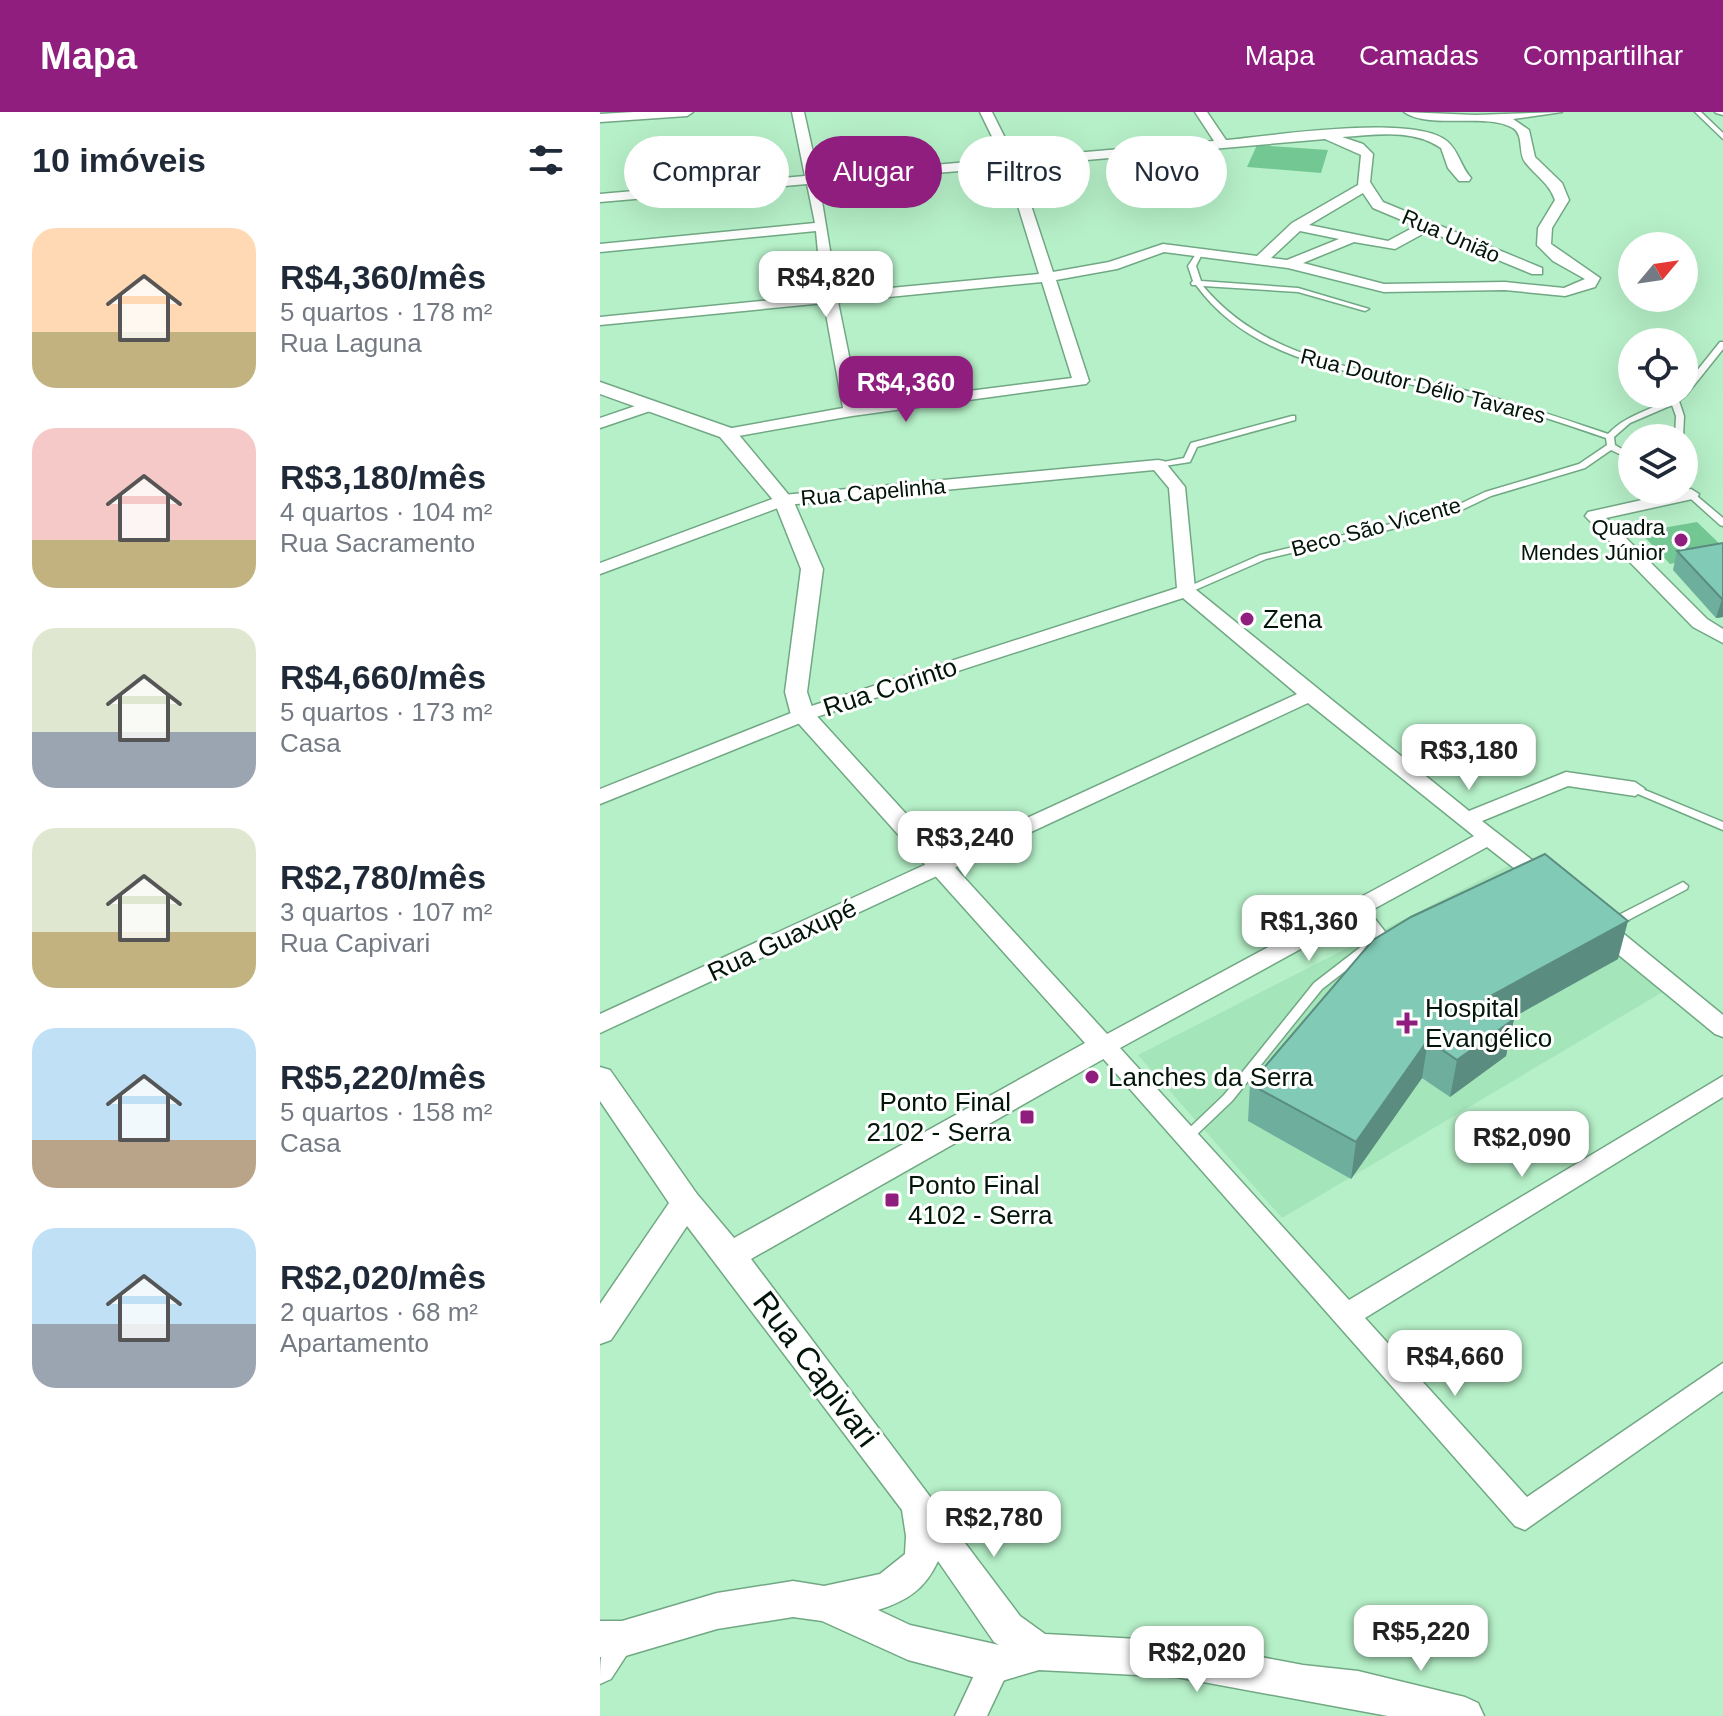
<!DOCTYPE html>
<html lang="pt">
<head>
<meta charset="utf-8">
<style>
	body { margin:0; font-family:Arial,sans-serif; background:#f2f2f3; color:#1f2937; height:100vh; display:flex; flex-direction:column; font-size:30px; white-space:nowrap }
	* { box-sizing:border-box; margin:0 }
	p { font-size:26px; color:#747a83 }
	.icon { flex:none; width:44px; height:44px; fill:none; stroke:currentColor; stroke-width:2; stroke-linecap:round; stroke-linejoin:round }
	.map { position:relative; flex:1; overflow:hidden }
	.drawer { display:flex; flex-direction:column; background:#fff; width:600px }
	.drawer>* { flex:none }
	.top-card { position:absolute; left:24px; top:24px; width:760px; height:72px; display:flex; gap:16px }
	.needle { width:52px; rotate:61deg }
	.controls { position:absolute; left:1018px; top:120px; display:grid; gap:16px }
	.controls a { display:grid; place-items:center; width:80px; height:80px; border-radius:50%; background:#fff; box-shadow:0 8px 32px #0002; font-size:40px }
	.price { position:absolute; translate:-50% -68px; padding:0 18px; border-radius:16px; background:#fff; color:#222; font-size:26px; line-height:52px; filter:drop-shadow(0 2px 4px #0008) }
	.price::after { content:''; position:absolute; left:50%; top:48px; width:24px; height:18px; margin-left:-12px; background:inherit; clip-path:polygon(0 0,100% 0,50% 100%) }
	.price.active { background:#8f1e7f; color:#fff }
	ul { padding:0; list-style:none }
	li { display:flex; align-items:center; gap:24px; height:200px; padding:0 32px }
	li span { display:grid; place-items:center; flex:none; width:224px; height:160px; border-radius:24px; color:#555 }
	li>.icon { margin-inline-start:auto }
	span .icon { width:96px; height:96px; fill:#fffc; stroke-width:1 }
	li b { font-size:34px }
	h2 { display:flex; justify-content:space-between; align-items:center; height:96px; padding:0 32px; font-size:34px }
	.chip { padding:0 28px; border-radius:36px; background:#fff; box-shadow:0 8px 32px #0002; font-size:28px; line-height:72px }
	.chip.active { background:#8f1e7f; color:#fff }
	header { display:flex; align-items:center; gap:48px; box-sizing:border-box; height:112px; padding:0 40px; background:#8f1e7f; color:#fff }
	header strong { font-size:38px }
	nav { display:flex; gap:44px; margin-inline-start:auto; font-size:28px }
	main { display:flex; flex:1; min-height:0 }
	.map>svg:first-child { display:block }
</style>
</head>
<body>
<header>
<strong>Mapa</strong>
<nav><a>Mapa</a><a>Camadas</a><a>Compartilhar</a></nav>
</header>
<main>
<section class="drawer">
<h2>10 imóveis<svg class="icon" aria-label="filters" viewBox="0 0 24 24"><path d="M4 7h16M4 17h16"/><circle cx="9" cy="7" r="2"/><circle cx="15" cy="17" r="2"/></svg></h2>
<ul>
<li><span style="background:linear-gradient(#ffd9b3 65%,#c2b280 0)"><svg class="icon" aria-label="home" viewBox="0 0 24 24"><path d="M3 11l9-7 9 7M6 9v11h12V9"/></svg></span><div><b>R$4,360/mês</b><p>5 quartos · 178 m²</p><p>Rua Laguna</p></div></li>
<li><span style="background:linear-gradient(#f6c9c9 70%,#c2b280 0)"><svg class="icon" aria-label="home" viewBox="0 0 24 24"><path d="M3 11l9-7 9 7M6 9v11h12V9"/></svg></span><div><b>R$3,180/mês</b><p>4 quartos · 104 m²</p><p>Rua Sacramento</p></div></li>
<li><span style="background:linear-gradient(#dfe7d0 65%,#9aa5b1 0)"><svg class="icon" aria-label="home" viewBox="0 0 24 24"><path d="M3 11l9-7 9 7M6 9v11h12V9"/></svg></span><div><b>R$4,660/mês</b><p>5 quartos · 173 m²</p><p>Casa</p></div></li>
<li><span style="background:linear-gradient(#dfe7d0 65%,#c2b280 0)"><svg class="icon" aria-label="home" viewBox="0 0 24 24"><path d="M3 11l9-7 9 7M6 9v11h12V9"/></svg></span><div><b>R$2,780/mês</b><p>3 quartos · 107 m²</p><p>Rua Capivari</p></div></li>
<li><span style="background:linear-gradient(#bfe0f5 70%,#b9a48a 0)"><svg class="icon" aria-label="home" viewBox="0 0 24 24"><path d="M3 11l9-7 9 7M6 9v11h12V9"/></svg></span><div><b>R$5,220/mês</b><p>5 quartos · 158 m²</p><p>Casa</p></div></li>
<li><span style="background:linear-gradient(#bfe0f5 60%,#9aa5b1 0)"><svg class="icon" aria-label="home" viewBox="0 0 24 24"><path d="M3 11l9-7 9 7M6 9v11h12V9"/></svg></span><div><b>R$2,020/mês</b><p>2 quartos · 68 m²</p><p>Apartamento</p></div></li>
</ul>
</section>
<div class="map">
<svg width="1123" height="1604" viewBox="0 0 1123 1604">
	<rect width="100%" height="100%" fill="#b6f0c8"/>
	<polygon fill="#a5e5ba" points="910,753 1066,878 682,1106 538,943"/>
	<g fill="#73c792">
		<polygon points="657,33 728,38 721,61 647,55"/>
		<polygon points="1097,410 1123,435 1123,441 1070,452 1040,420"/>
	</g>
	<g fill="none" stroke-linecap="round" stroke-linejoin="round">
		<defs>
			<g id="service">
				<polygon points="1095,0 1101,0 1123,21 1123,27"/>
				<polygon points="1115,0 1123,0 1123,3 1116,1"/>
				<path d="M600 138 603 140 596 154 601 169 698 176 769 197 765 199 698 180 603 174C672 257 783 259 880 282 924 293 966 308 1008 322 1023 306 1041 301 1060 292 1069 289 1075 282 1084 282V275L1120 230H1123V237L1087 282 1079 289 1084 304 1083 326H1075L1076 304 1072 293 1030 311 1014 325 1015 333 1032 343V348L1011 338 985 356 891 384 851 403 666 447 586 482 583 481V477L660 443 845 399 885 380 979 352 1007 333 1006 326C964 312 921 297 878 286 782 263 660 261 596 173H592L591 171 593 169 588 154 598 139Z"/>
				<polygon points="692,304 695,304 695,308 597,335 590,350 558,355 554,353 558,351 584,346 591,331"/>
				<polygon points="1084,373 1123,406 1123,414 1120,413 1081,378 1084,378"/>
				<polygon points="1035,674 1123,710 1123,718 1031,679 1030,677 1031,675"/>
				<polygon points="1083,770 1088,774 1087,777 1017,814 1013,815 1007,811 1009,808"/>
				<polygon points="761,793 765,794 786,821 779,833 722,877 632,989 590,1029 586,1031 582,1029 580,1026 582,1023 624,983 714,871 771,827 774,821 756,797"/>
			</g>
			<g id="minor">
				<polygon points="34,0 93,0 87,4 0,10 0,2"/>
				<path d="M192 0H204L218 63 403 47 380 0H392L415 46 614 29 595 0H607L626 28C671 24 816 1 848 30 859 40 861 55 871 66L869 69H859L848 56 841 36C812 16 774 23 742 25L763 32 773 42 770 70 783 90 942 156V162H932L828 119 795 137 754 130 703 151 784 172 905 170 964 176 985 167 953 149 937 133 938 116 955 88C949 71 936 64 925 50 918 40 924 23 913 16 886 0 830 18 804 0L875 3 962 0 913 7 929 18 935 45 962 71 969 88 952 116 951 132 1000 166 995 175 965 184 905 178 784 180 688 156 564 140 517 157 456 168 489 269 486 272 252 304 127 326 121 324V318L243 296 224 191 0 213V205L222 183 216 119 0 140V132L215 111 207 72 0 90V82L205 64ZM725 27 761 43 758 73 692 111 657 144 563 132 509 150 453 160 418 54ZM406 55 439 162 237 181 219 71ZM763 81 773 96 816 114 788 129 709 113ZM700 119 739 127 687 148 671 146ZM442 170 472 266 259 293 238 190Z"/>
				<polygon points="50,289 58,294 56,297 0,316 0,306"/>
				<polygon points="558,348 564,349 585,375 595,477 869,699 966,660 1035,670 1045,677 1035,684 968,674 882,709 954,765 957,770 954,775 938,775 887,735 520,936 749,1188 1123,964 1123,985 765,1206 927,1385 1123,1251 1123,1279 925,1418 915,1414 492,934 496,928 874,724 708,591 0,921 0,902 697,582 583,486 210,607 0,692 0,677 196,599 577,476 569,376 554,358 186,393 0,462 0,451 183,383"/>
				<polygon points="1091,377 1099,382 1097,386 1006,406 1107,507 1123,517 1123,531 1093,515 985,404 988,400"/>
				<polygon points="1000,807 1008,809 1123,903 1123,925 1115,922 992,821 989,815"/>
				<path d="M22 1512 33 1516 37 1527 11 1567 0 1572C0 1546 0 1523 22 1512Z"/>
				<polygon points="395,1537 406,1542 411,1553 387,1604 355,1604 384,1542"/>
			</g>
			<path id="tertiary" d="M0 270 134 317 193 388 223 457 207 580 214 601 518 934 514 941 151 1147 420 1504 445 1522 576 1529 703 1553 758 1559 865 1585 878 1591 884 1604H788L576 1565 439 1558 395 1571 308 1548 222 1509 193 1505 117 1517 22 1545H0V1509H22L117 1481 193 1469 224 1474 280 1462 305 1442 306 1424 302 1398 87 1114 11 1228 0 1232V1192L69 1091 0 989V955L10 958 97 1082 134 1126 485 931 191 603 185 580 201 457 174 389 120 325 0 282ZM338 1449 394 1530 399 1533 310 1513 278 1498C307 1489 325 1477 338 1449Z"/>
		</defs>
		<use href="#service" stroke="#71a884" stroke-width="3"/>
		<use href="#minor" stroke="#71a884" stroke-width="3"/>
		<use href="#tertiary" stroke="#71a884" stroke-width="3"/>
		<use href="#service" fill="#fff" fill-rule="evenodd"/>
		<use href="#minor" fill="#fff" fill-rule="evenodd"/>
		<use href="#tertiary" fill="#fff" fill-rule="evenodd"/>
	</g>
	<g fill="#6eae9d">
		<polygon points="1123,431 1123,505 1116,506 1073,458 1077,439"/>
		<polygon points="1018,847 912,906 914,907 906,944 850,985 822,966 751,1067 648,1009 650,972"/>
	</g>
	<g fill="#5a8d7f">
		<polygon points="1123,486 1123,505 1116,506 1122,487"/>
		<polygon points="1028,809 1018,847 878,925 885,887"/>
		<polygon points="914,907 906,944 850,985 857,948"/>
		<polygon points="828,928 822,966 751,1067 756,1030"/>
	</g>
	<g fill="#80cab6" stroke="#5a8d7f" stroke-width="2">
		<polygon points="1123,431 1123,486 1122,487 1077,439"/>
		<polygon points="945,742 1028,809 885,887 914,907 857,948 828,928 756,1030 650,972 773,828 811,805"/>
	</g>
	<g fill="#8f1e7f" stroke="#fff" stroke-width="3">
		<circle cx="1081" cy="428" r="8"/>
		<circle cx="647" cy="507" r="8"/>
		<path d="M803 899h8v8h8v8h-8v8h-8v-8h-8v-8h8z"/>
		<circle cx="492" cy="965" r="8"/>
		<rect x="419" y="997" width="16" height="16" rx="4"/>
		<rect x="284" y="1080" width="16" height="16" rx="4"/>
	</g>
	<g text-anchor="middle" dominant-baseline="central" stroke-width="6" stroke-linejoin="round" paint-order="stroke">
		<g font-size="22" fill="#011508" stroke="#fff">
			<text transform="translate(851 124) rotate(23)">Rua União</text>
			<text transform="translate(823 274) rotate(14)">Rua Doutor Délio Tavares</text>
			<text transform="translate(273 380) rotate(-5)">Rua Capelinha</text>
			<text transform="translate(776 415) rotate(-15)">Beco São Vicente</text>
		</g>
		<g font-size="22" fill="#011508" stroke="#fff" text-anchor="end">
			<text x="1065" y="415">Quadra<tspan x="1065" dy="25">Mendes Júnior</tspan></text>
		</g>
		<g font-size="26" fill="#011508" stroke="#fff" text-anchor="start">
			<text x="663" y="507">Zena</text>
			<text x="825" y="896">Hospital<tspan x="825" dy="30">Evangélico</tspan></text>
			<text x="508" y="965">Lanches da Serra</text>
			<text x="411" y="990" text-anchor="end">Ponto Final<tspan x="411" dy="30">2102 - Serra</tspan></text>
			<text x="308" y="1073">Ponto Final<tspan x="308" dy="30">4102 - Serra</tspan></text>
		</g>
		<g font-size="26" fill="#011508" stroke="#fff">
			<text transform="translate(290 575) rotate(-18)">Rua Corinto</text>
			<text transform="translate(182 828) rotate(-25)">Rua Guaxupé</text>
		</g>
		<g font-size="32" fill="#011508" stroke="#fff">
			<text transform="translate(216 1257) rotate(53)">Rua Capivari</text>
		</g>
	</g>
</svg>
<div class="controls">
<a><svg class="needle" viewBox="-14 -14 28 28"><path d="M0-13l5 13h-10z" fill="#e53935"/><path d="M0 13l5-13h-10z" fill="#747a83"/></svg></a>
<a><svg class="icon" aria-label="locate" viewBox="0 0 24 24"><circle cx="12" cy="12" r="6"/><path d="M12 2v4M12 18v4M2 12h4M18 12h4"/></svg></a>
<a><svg class="icon" aria-label="layers" viewBox="0 0 24 24"><path d="M12 4l9 5-9 5-9-5zM3 14l9 5 9-5"/></svg></a>
</div>
<b class="price" style="left:226px;top:207px">R$4,820</b>
<b class="price active" style="left:306px;top:312px">R$4,360</b>
<b class="price" style="left:869px;top:680px">R$3,180</b>
<b class="price" style="left:365px;top:767px">R$3,240</b>
<b class="price" style="left:709px;top:851px">R$1,360</b>
<b class="price" style="left:922px;top:1067px">R$2,090</b>
<b class="price" style="left:855px;top:1286px">R$4,660</b>
<b class="price" style="left:394px;top:1447px">R$2,780</b>
<b class="price" style="left:821px;top:1561px">R$5,220</b>
<b class="price" style="left:597px;top:1582px">R$2,020</b>
<div class="top-card">
<a class="chip">Comprar</a>
<a class="chip active">Alugar</a>
<a class="chip">Filtros</a>
<a class="chip">Novo</a>
</div>
</div>
</main>
</body>
</html>
